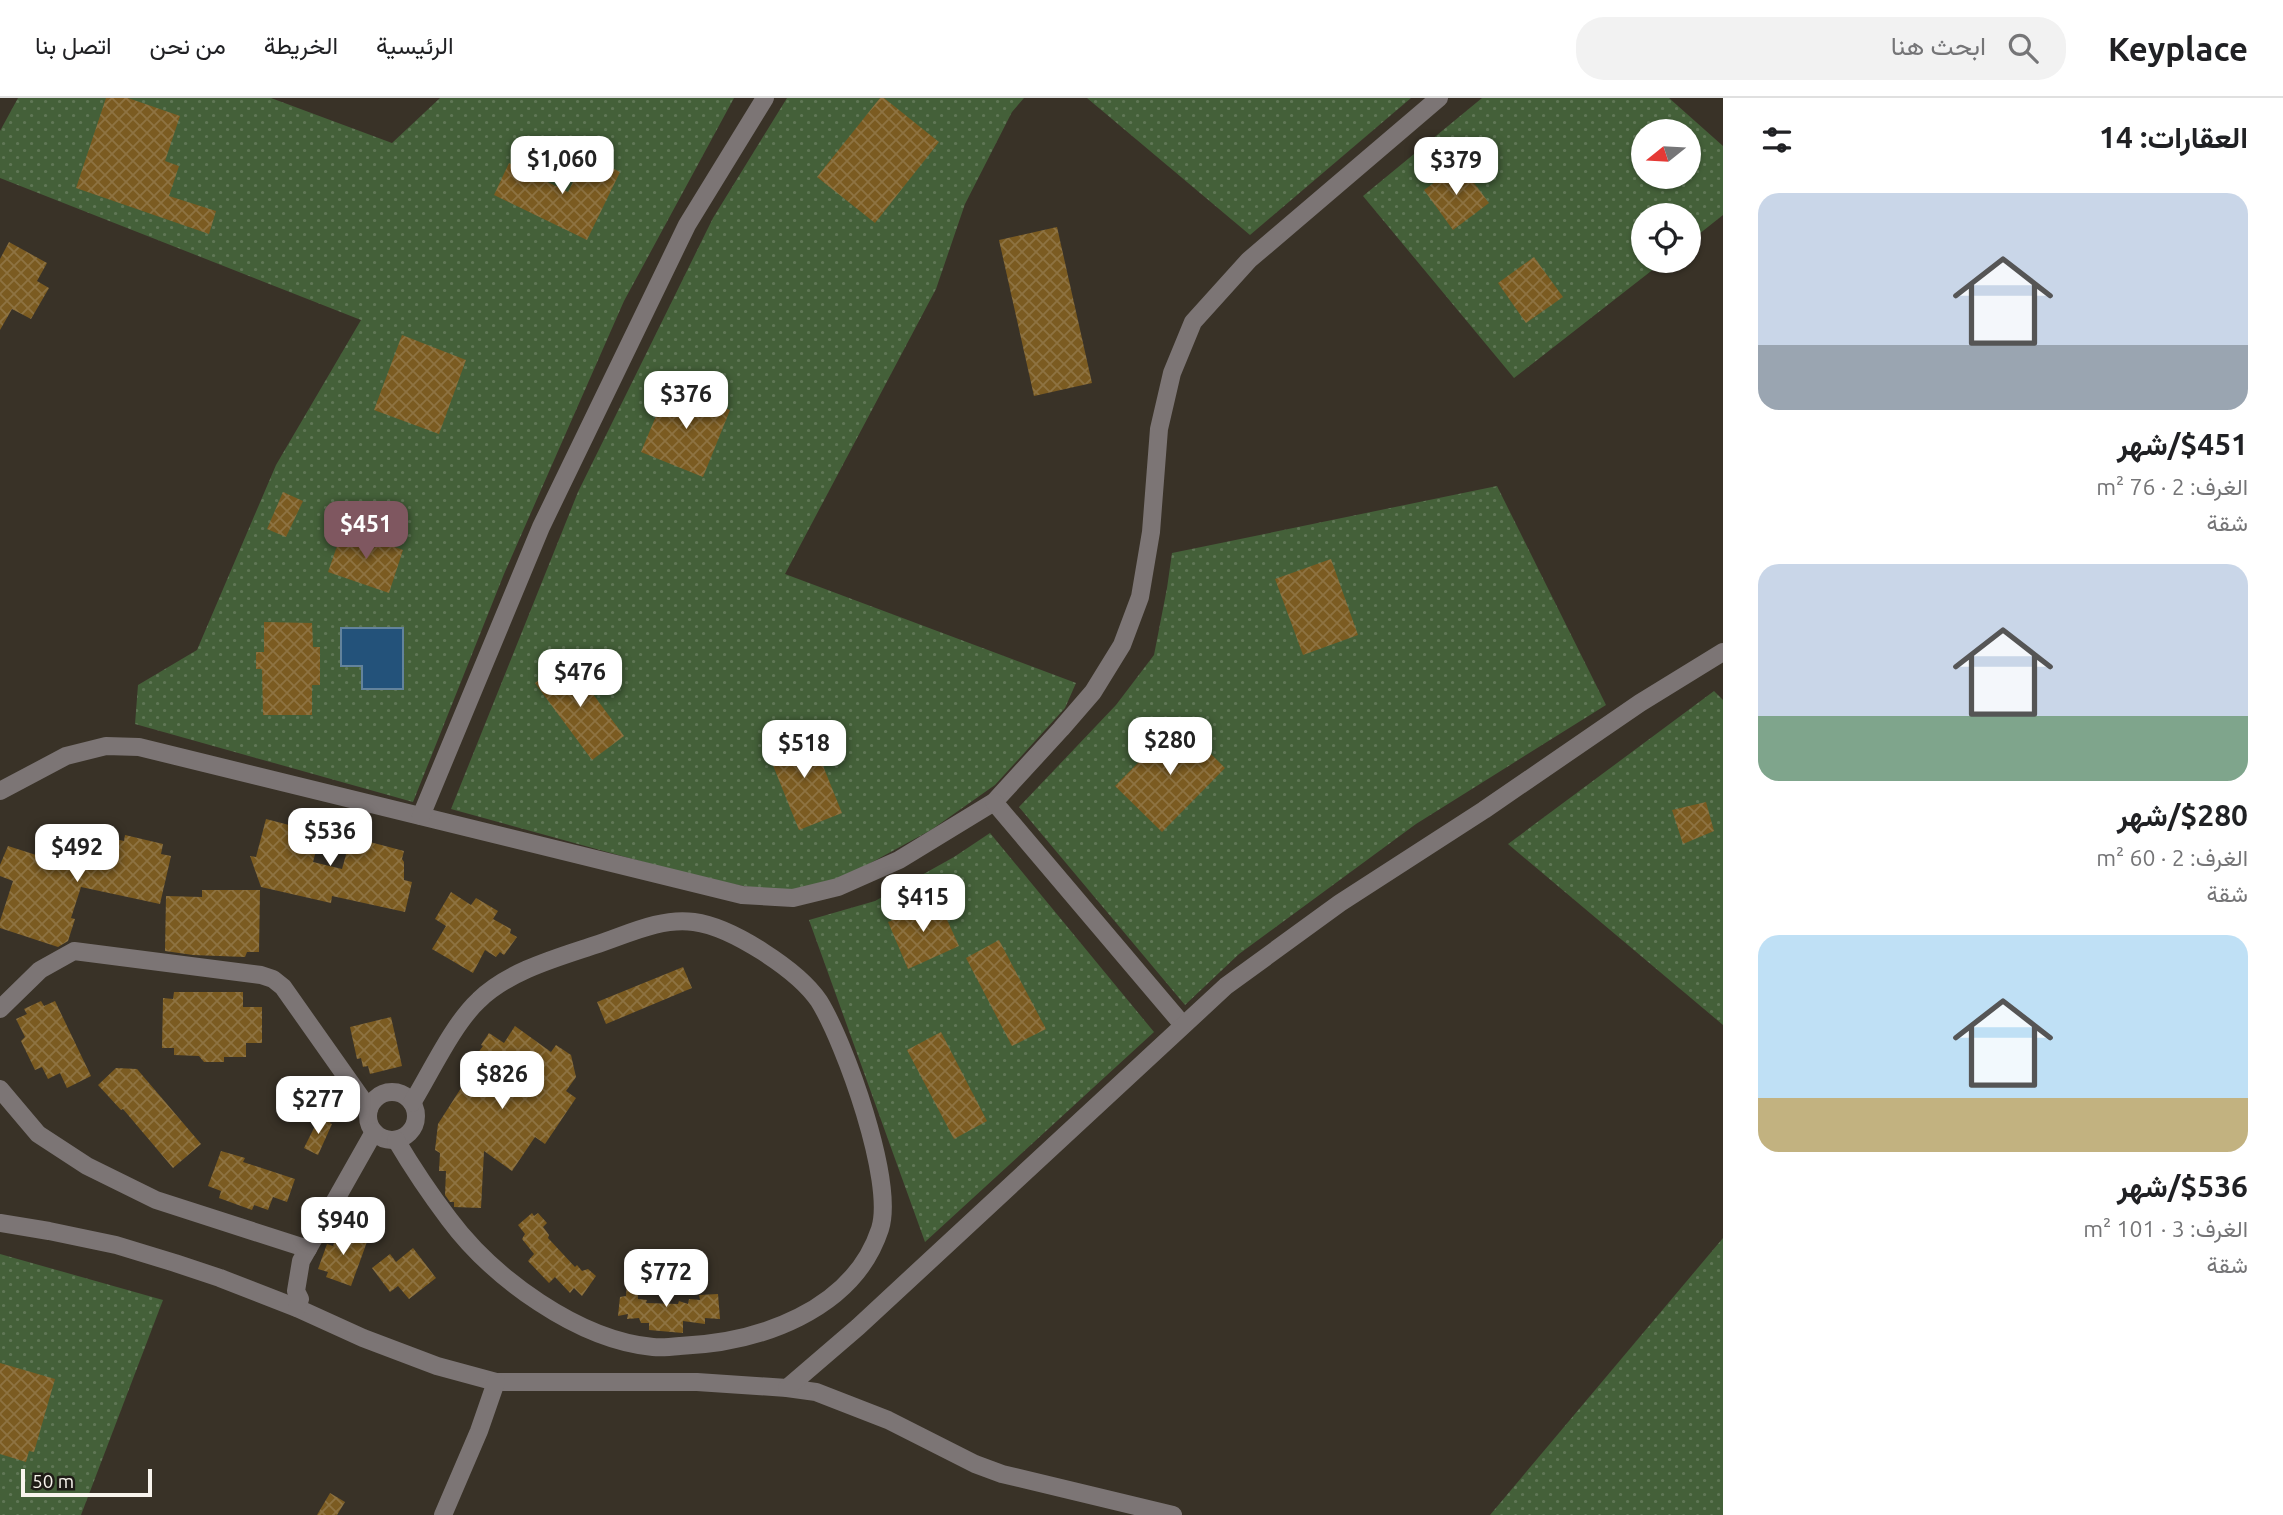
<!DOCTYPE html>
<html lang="ar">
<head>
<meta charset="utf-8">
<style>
	body { margin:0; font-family:Ubuntu,Vazirmatn,sans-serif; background:#f2f2f2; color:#202124; direction:rtl; height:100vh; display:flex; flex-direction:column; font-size:26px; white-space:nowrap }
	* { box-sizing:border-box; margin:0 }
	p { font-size:23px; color:#757577 }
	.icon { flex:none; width:38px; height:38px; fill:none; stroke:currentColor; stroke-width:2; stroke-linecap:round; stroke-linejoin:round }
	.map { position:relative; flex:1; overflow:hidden; direction:ltr }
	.side { display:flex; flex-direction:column; background:#fff; width:560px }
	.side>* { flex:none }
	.needle { width:46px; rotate:252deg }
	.controls { position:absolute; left:1631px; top:21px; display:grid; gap:14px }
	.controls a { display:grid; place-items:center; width:70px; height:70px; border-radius:50%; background:#fff; box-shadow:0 2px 5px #0004; font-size:35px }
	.scale { position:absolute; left:21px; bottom:18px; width:131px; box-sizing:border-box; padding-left:7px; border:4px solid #f8f4ed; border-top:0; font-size:19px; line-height:24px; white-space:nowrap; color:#f8f4ed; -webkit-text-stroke:5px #1e1b16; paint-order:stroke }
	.price { position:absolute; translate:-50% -60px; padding:0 16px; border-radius:14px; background:#fff; color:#222; font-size:23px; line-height:46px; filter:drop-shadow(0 2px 4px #0008) }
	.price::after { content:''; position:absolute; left:50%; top:42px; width:21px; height:16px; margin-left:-10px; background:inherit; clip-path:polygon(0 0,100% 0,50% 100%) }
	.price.selected { background:#7f5760; color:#fff }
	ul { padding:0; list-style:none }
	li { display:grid; align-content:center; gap:14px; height:371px; padding:0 35px }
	li span { display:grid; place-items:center; height:217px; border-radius:21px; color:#555 }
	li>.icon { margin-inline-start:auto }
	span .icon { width:126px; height:126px; fill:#fffc; stroke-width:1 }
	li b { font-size:30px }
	h2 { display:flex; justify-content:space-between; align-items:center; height:84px; padding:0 35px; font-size:30px }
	header { display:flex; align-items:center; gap:42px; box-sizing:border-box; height:98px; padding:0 35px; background:#fff; border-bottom:2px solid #e0e0e0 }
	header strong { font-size:33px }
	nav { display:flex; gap:38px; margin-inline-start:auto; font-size:24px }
	.search { width:490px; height:63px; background:#f2f2f2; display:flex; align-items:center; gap:18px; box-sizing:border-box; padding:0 24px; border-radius:28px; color:#757577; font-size:26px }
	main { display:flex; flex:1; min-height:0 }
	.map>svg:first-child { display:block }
</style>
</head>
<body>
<header>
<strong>Keyplace</strong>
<div class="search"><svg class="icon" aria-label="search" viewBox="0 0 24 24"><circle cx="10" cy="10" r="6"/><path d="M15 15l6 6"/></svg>ابحث هنا</div>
<nav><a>الرئيسية</a><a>الخريطة</a><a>من نحن</a><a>اتصل بنا</a></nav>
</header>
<main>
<section class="side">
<h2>العقارات: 14<svg class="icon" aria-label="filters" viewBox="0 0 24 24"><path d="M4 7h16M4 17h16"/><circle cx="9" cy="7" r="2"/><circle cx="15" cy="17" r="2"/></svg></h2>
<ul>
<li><span style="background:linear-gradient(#c9d6e8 70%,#9aa5b1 0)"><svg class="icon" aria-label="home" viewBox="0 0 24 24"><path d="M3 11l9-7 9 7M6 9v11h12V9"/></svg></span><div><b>$451/شهر</b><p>الغرف: 2 · 76 m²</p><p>شقة</p></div></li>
<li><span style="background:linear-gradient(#c9d6e8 70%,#7fa58c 0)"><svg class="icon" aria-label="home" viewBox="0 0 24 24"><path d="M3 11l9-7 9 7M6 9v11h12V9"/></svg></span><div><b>$280/شهر</b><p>الغرف: 2 · 60 m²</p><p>شقة</p></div></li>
<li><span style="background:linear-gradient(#bfe0f5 75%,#c2b280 0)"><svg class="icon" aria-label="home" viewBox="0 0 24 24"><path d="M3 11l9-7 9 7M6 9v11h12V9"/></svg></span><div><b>$536/شهر</b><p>الغرف: 3 · 101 m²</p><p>شقة</p></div></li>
</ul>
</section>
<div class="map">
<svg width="1723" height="1417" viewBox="0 0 1723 1417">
	<defs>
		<pattern id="garden-dots" width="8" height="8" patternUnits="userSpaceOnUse" patternTransform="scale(1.75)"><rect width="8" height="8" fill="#446039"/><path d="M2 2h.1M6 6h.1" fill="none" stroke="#607756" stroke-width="1.8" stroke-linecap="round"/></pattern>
		<pattern id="building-cross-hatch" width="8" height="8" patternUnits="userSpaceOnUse" patternTransform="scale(1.75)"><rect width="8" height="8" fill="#7b5b21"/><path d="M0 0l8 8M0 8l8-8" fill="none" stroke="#8e7342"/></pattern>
	</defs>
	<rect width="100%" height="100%" fill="#393227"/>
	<g fill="url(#garden-dots)" fill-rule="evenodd">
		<polygon points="18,0 271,0 392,45 440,0 734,0 624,203 504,476 413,704 135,626 138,587 197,552 276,367 361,222 0,80 0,33"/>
		<polygon points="787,0 1024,0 1012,14 965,106 936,191 785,476 1076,585 1065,610 995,687 931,732 843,780 785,795 709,782 451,711 578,394 713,120"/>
		<polygon points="1087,0 1411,0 1250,137"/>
		<path d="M1482 0H1669L1723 48V117L1689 144V117H1643V163H1664L1514 280 1363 98ZM1643 33H1689V79H1643Z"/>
		<polygon points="1497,388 1606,607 1416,726 1239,856 1185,907 1019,709 1116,607 1154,557 1167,490 1172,455"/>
		<polygon points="1714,593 1723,602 1723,927 1508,746"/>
		<polygon points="990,735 1154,934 925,1144 809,822 875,803 954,759"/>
		<polygon points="1723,1140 1723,1417 1490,1417"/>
		<polygon points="0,1156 163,1202 81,1417 0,1417"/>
	</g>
	<polygon fill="#23527a" stroke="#63839c" stroke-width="2" points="341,530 403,530 403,591 362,591 362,568 341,568"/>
	<g fill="url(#building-cross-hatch)">
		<polygon points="106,0 128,0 180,18 165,63 179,68 169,98 216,113 209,136 76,90"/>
		<polygon points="880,0 884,0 939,44 875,125 817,79"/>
		<polygon points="586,57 620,74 587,142 494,97 509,65 568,94"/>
		<polygon points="1460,66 1489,105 1453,132 1424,92"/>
		<polygon points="1057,129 1092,285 1034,298 999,142"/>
		<polygon points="9,144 47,165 37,183 49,190 31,221 12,211 0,232 0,161"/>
		<polygon points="1534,159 1563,199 1526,225 1498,185"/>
		<polygon points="402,237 466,262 439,336 374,312"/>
		<polygon points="669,287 730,312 703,379 641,354"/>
		<polygon points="283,394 303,403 286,439 267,431"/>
		<polygon points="343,431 403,452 389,495 328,474"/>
		<polygon points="1331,461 1358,537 1303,557 1275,481"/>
		<polygon points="264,524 312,525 313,549 320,549 320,587 312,587 312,617 263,617 262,571 256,571 256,554 264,554"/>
		<polygon points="567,561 624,638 592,662 535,585"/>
		<polygon points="1179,624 1225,670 1162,734 1115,688"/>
		<polygon points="809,633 842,715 799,732 766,650"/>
		<polygon points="1706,704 1714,733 1683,746 1672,712"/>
		<polygon points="266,721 289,727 291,721 322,730 313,764 342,771 351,739 404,753 402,761 404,764 404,782 412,784 405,814 332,798 331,805 261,789 250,758 256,759"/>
		<polygon points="125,737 163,746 161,756 171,758 160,806 81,789 71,820 75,821 68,843 58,849 0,830 0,823 13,783 0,778 0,767 8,748 80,771 86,744 100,748 102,738 124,743"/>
		<polygon points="202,792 260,792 259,854 247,854 245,859 193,857 165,853 166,798 202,799"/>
		<polygon points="451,794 471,807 476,800 498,813 493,821 511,831 510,835 517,839 504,857 500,854 496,859 485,852 473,875 432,851 446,828 435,821"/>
		<polygon points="938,802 959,848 908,871 888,824"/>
		<polygon points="999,842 1046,931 1012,948 966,860"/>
		<polygon points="683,869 692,890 606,926 597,904"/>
		<polygon points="174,894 243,894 243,909 262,909 262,945 246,945 246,959 224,959 224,964 204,964 199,958 174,957 174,950 162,950 163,900 173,901"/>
		<polygon points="41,903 44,908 55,903 91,978 67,990 60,975 48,981 42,969 35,972 21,943 25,939 16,921 27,916 24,911"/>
		<polygon points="391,919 402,968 370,976 368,968 363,969 361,960 357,961 350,929"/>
		<polygon points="515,928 551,954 556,947 571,957 576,979 566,993 576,1000 545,1046 535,1039 512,1073 484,1053 481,1110 454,1109 454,1104 450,1104 445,1097 446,1073 439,1073 440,1055 435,1052 438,1026 463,987 461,978 483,948 481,947 489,935 504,945"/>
		<polygon points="941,934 987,1023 954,1041 907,952"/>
		<polygon points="116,970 137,971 201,1046 173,1070 123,1011 121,1012 98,987"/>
		<polygon points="318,1004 336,1013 330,1025 312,1016"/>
		<polygon points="319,1020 332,1026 318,1057 304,1050"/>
		<polygon points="221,1053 245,1060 243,1064 295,1081 287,1104 273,1099 268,1112 254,1107 252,1112 219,1100 221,1093 208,1088"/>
		<polygon points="532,1115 534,1118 538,1115 547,1125 543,1129 549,1137 548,1140 575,1169 577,1167 582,1173 588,1171 596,1178 582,1198 574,1190 570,1195 555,1179 549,1185 528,1163 534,1156 522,1141 525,1136 518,1127"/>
		<polygon points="339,1130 368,1141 351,1188 326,1179 328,1174 318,1171 327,1146 333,1148"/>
		<polygon points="413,1150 436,1180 409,1201 398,1188 390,1194 372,1170 390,1156 396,1164"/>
		<polygon points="628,1169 636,1169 638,1201 647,1202 646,1205 678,1206 679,1203 688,1206 689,1201 700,1202 699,1197 718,1196 720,1221 705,1220 705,1226 683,1223 683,1235 649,1232 649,1225 641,1225 639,1220 627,1221 628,1216 618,1218 620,1199 626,1198"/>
		<polygon points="0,1265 55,1281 34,1354 29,1353 26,1364 0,1356"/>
		<polygon points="330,1395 345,1404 337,1417 317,1417"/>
	</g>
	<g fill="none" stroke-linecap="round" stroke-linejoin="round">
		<g stroke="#7c7575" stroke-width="18">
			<polyline points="0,693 66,658 106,648 139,649 742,797 793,800 838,789 899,762 994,704 1061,631 1093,594 1122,547 1140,499 1151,434 1159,331 1172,275 1193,224 1249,162 1439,0"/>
			<polyline points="994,704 1183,927"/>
			<polyline points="421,718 541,429 687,127 765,0"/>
			<polyline points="0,911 40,872 74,853 261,877 273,881 283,889 369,1011"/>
			<polyline points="0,991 38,1036 87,1068 156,1102 308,1151"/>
			<circle cx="392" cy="1018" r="24"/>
			<path d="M396 1042C412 1069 430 1096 449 1121 493 1180 578 1242 653 1249 662 1250 671 1249 680 1248 758 1245 853 1213 880 1131 895 1084 845 945 819 903 798 872 732 829 694 824 661 819 626 837 595 847 556 860 509 873 479 902 453 926 431 974 412 1005"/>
			<polyline points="0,1125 49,1133 116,1147 175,1165 220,1180 297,1210 363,1240 437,1268 496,1284 697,1284 787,1290 816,1294 888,1322 975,1366 1002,1376 1173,1417"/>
			<polyline points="297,1210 300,1201 296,1193 301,1163 374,1034"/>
			<polyline points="787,1290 858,1229 1226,888 1340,805 1484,712 1640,605 1723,554"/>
			<polyline points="443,1417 479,1333 496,1284"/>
		</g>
	</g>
</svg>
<div class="controls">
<a><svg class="needle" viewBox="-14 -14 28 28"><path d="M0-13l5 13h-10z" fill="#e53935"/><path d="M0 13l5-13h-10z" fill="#757577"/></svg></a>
<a><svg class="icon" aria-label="locate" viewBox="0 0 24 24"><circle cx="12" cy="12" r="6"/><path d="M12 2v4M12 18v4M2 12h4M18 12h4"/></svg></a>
</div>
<div class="scale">50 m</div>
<b class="price" style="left:562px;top:98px">$1,060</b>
<b class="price" style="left:1456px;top:99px">$379</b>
<b class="price" style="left:686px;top:333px">$376</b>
<b class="price selected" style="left:366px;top:463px">$451</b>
<b class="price" style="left:580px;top:611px">$476</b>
<b class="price" style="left:1170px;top:679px">$280</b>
<b class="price" style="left:804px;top:682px">$518</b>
<b class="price" style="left:330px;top:770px">$536</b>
<b class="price" style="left:77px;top:786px">$492</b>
<b class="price" style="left:923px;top:836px">$415</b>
<b class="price" style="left:502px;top:1013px">$826</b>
<b class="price" style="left:318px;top:1038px">$277</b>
<b class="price" style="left:343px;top:1159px">$940</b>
<b class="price" style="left:666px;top:1211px">$772</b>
</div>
</main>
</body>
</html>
